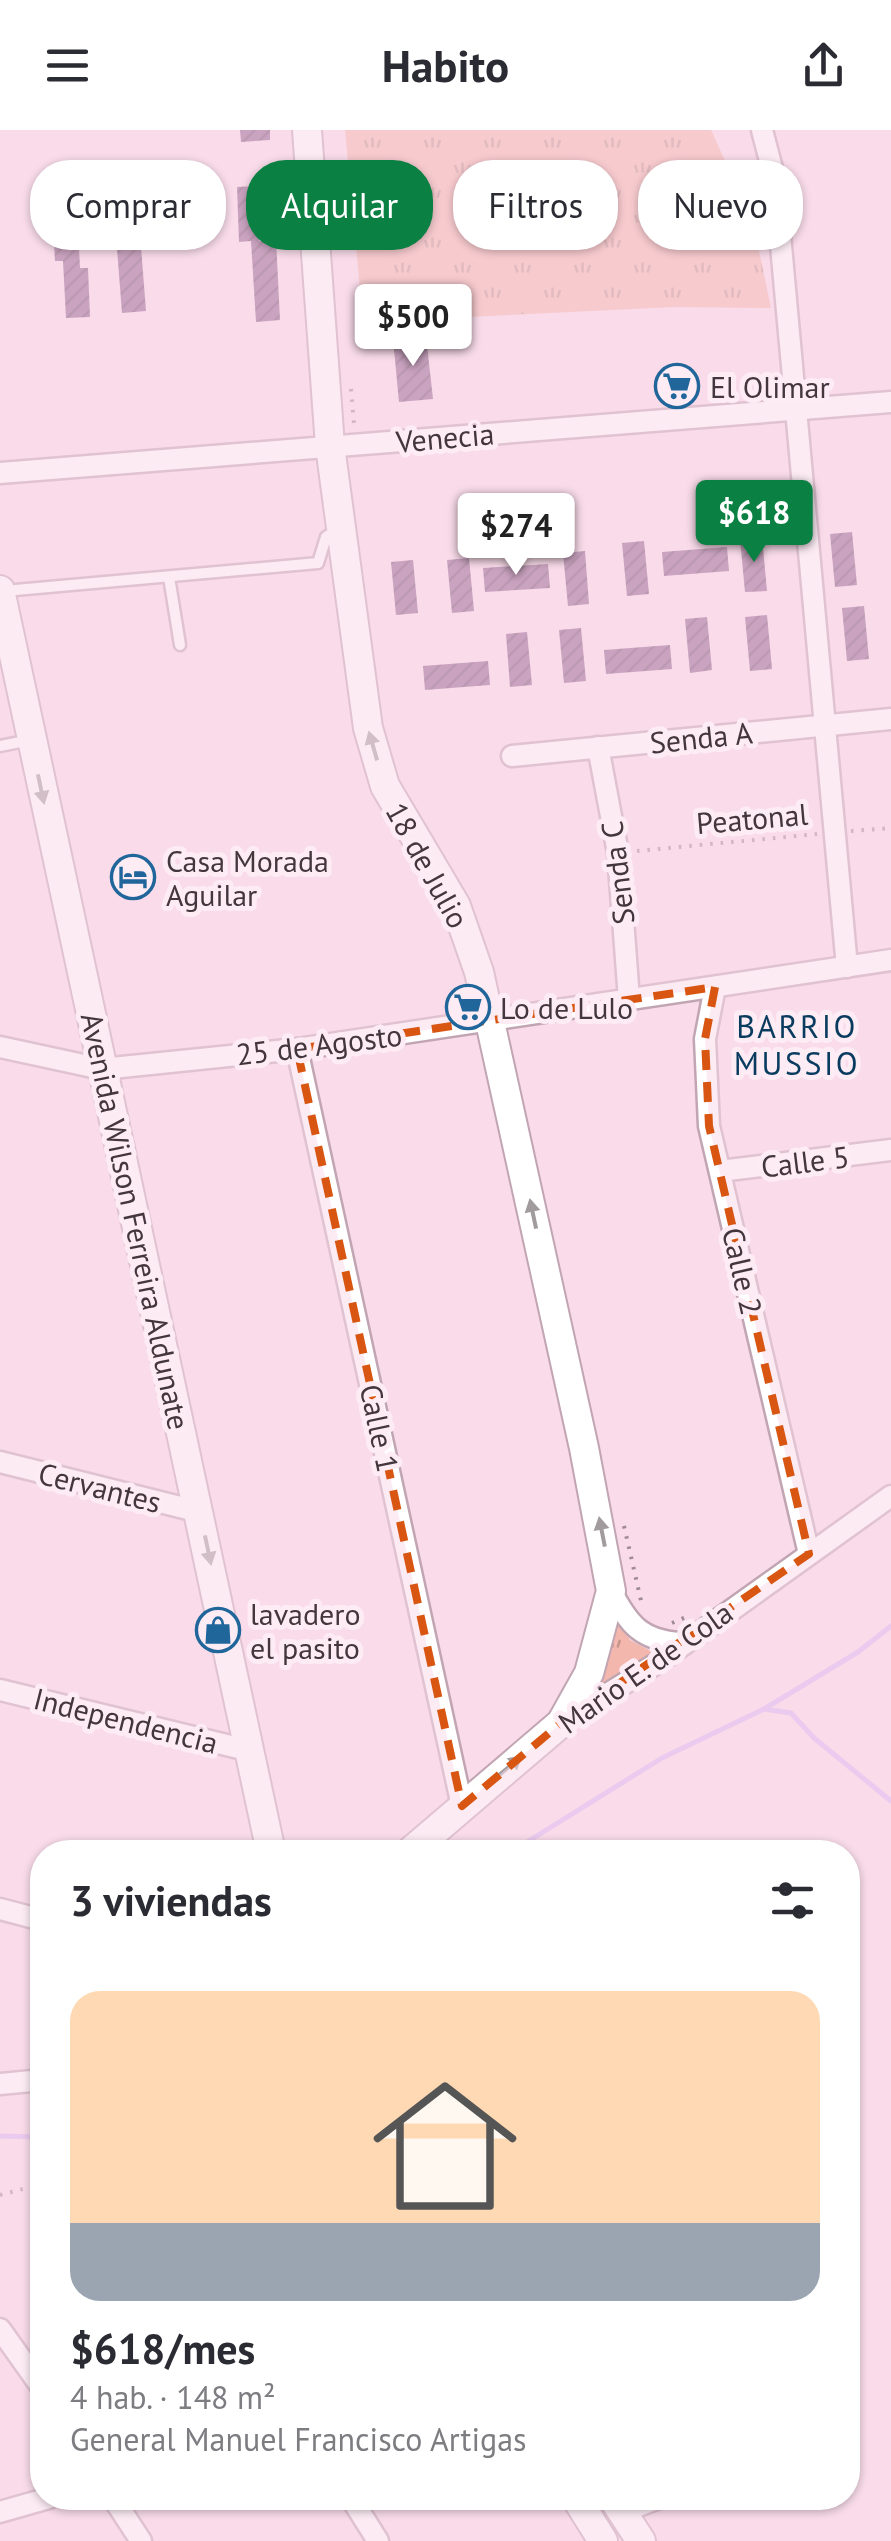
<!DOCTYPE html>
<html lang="es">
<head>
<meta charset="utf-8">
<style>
	body { margin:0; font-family:"PT Sans",sans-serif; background:#f2f2f3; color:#2b2b33; height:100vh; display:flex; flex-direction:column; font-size:38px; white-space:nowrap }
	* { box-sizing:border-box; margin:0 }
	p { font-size:32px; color:#7c7c81 }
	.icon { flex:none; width:55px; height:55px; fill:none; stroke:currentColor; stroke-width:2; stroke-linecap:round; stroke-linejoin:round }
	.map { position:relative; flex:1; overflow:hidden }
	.sheet { position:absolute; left:30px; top:1710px; width:830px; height:670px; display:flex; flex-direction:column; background:#fff; border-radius:40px; box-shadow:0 2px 8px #0004 }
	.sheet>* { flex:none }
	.guide { position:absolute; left:30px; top:30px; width:832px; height:90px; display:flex; gap:20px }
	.price { position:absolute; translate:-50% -85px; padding:0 22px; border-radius:10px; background:#fff; color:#222; font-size:32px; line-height:65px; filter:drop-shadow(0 2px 5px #0008) }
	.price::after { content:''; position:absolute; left:50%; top:60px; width:30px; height:22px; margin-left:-15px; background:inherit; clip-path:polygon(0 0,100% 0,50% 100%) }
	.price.current { background:#0b8043; color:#fff }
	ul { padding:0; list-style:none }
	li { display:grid; align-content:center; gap:20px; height:530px; padding:0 40px }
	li+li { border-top:2px solid #e1e1e2 }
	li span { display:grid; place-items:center; height:310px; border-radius:30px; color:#555 }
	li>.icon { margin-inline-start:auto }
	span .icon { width:180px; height:180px; fill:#fffc; stroke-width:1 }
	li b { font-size:42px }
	h2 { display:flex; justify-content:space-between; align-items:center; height:120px; padding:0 40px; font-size:42px }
	.chip { padding:0 35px; border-radius:40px; background:#fff; box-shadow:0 2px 8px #0004; font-size:35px; line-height:90px }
	.chip.current { background:#0b8043; color:#fff }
	header { display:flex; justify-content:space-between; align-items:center; height:130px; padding:0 40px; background:#fff; font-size:45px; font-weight:600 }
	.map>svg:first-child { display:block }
</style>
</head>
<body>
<header><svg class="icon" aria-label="menu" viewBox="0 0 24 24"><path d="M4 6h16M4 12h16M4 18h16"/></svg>Habito<svg class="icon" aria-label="share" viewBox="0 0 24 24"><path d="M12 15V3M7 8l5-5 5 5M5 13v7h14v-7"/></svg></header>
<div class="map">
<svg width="891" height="2411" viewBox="0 0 891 2411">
	<defs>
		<pattern id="grass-tufts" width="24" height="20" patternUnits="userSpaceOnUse" patternTransform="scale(2.5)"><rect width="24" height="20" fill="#f3b7ad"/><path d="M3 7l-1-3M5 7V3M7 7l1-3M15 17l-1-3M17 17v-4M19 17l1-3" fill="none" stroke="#c6968e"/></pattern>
		<pattern id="building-hatch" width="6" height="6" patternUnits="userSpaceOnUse" patternTransform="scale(2.5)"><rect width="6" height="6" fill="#90608f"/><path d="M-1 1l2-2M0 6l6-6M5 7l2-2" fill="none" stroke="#714c70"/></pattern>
	</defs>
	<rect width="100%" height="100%" fill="#f9dbe9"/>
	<g fill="url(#grass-tufts)">
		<polygon points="345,0 711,0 753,92 771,178 674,177 363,192"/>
		<polygon points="614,1485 630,1510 656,1524 597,1562 588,1563"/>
	</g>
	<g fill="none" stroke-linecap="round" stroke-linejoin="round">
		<g stroke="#d7b8f6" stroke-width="5">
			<polyline points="764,1579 858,1522 891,1496"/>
			<polyline points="511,1722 662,1628 764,1579 791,1583 814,1608 891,1671"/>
			<polyline points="0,2006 42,2007"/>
		</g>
	</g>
	<g fill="url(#building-hatch)">
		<polygon points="240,0 270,0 270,10 241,12"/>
		<polygon points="258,56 259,111 276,109 280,190 256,192 251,111 239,112 237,57"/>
		<polygon points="77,78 80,138 88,138 90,187 66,188 63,131 55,131 52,80"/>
		<polygon points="138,78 146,181 122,183 114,80"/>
		<polygon points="426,206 433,269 399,272 393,209"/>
		<polygon points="852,402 857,455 835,457 830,404"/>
		<polygon points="762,407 767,461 745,462 740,409"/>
		<polygon points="644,411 649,464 627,466 622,413"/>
		<polygon points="727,417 729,441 664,446 662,422"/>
		<polygon points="585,421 589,474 568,476 563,423"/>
		<polygon points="469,428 474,481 452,483 447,430"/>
		<polygon points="413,430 418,483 396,485 391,432"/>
		<polygon points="548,434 550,458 485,462 483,438"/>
		<polygon points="864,476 869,529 847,531 842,478"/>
		<polygon points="767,485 772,539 750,541 745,487"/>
		<polygon points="707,487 712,540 690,543 685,489"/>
		<polygon points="581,498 586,551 564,553 559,500"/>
		<polygon points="527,502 532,555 510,557 506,504"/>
		<polygon points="670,515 672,539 606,544 604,520"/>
		<polygon points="488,531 490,555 425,560 423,536"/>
	</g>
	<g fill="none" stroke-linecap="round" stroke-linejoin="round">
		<defs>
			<g id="lane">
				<polyline points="169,447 180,515"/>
				<polyline points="4,461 318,433 326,407 339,399"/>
				<polyline points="0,616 30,610"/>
				<polyline points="626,2386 673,2368"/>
			</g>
			<g id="street">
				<polyline points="762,0 775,50 847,837"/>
				<polyline points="0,343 891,272"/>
				<polyline points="598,617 618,723 629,869"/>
				<polyline points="512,626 891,589"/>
				<polyline points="715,857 705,909 709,996 809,1424"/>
				<polyline points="0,917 102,939 297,919 891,830"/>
				<polyline points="297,919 462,1676"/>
				<polyline points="720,1041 891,1020"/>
				<polyline points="0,1332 200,1382"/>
				<path d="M611 1461C629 1495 641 1510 680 1513"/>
				<polyline points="0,1560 251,1621"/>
				<polyline points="564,1591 659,1532 891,1366"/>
				<polyline points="0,1779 42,1790"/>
				<polyline points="0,1954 42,1950"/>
				<polyline points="0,2199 42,2258"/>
				<polyline points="113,2368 141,2411"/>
				<polyline points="351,2368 378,2411"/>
				<polyline points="0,2382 49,2368"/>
			</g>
			<g id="secondary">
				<polyline points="307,0 330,316 368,598 385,656 456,776 479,842 584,1318 611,1461 589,1543 561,1593 410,1722"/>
				<polyline points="0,460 271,1722"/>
				<polyline points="576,2368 603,2411"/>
				<polyline points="613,2368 641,2411"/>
			</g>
		</defs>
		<use href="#lane" stroke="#c1a5b2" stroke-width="15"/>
		<use href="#street" stroke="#c1a5b2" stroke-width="25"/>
		<use href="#secondary" stroke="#c1a5b2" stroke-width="32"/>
		<g stroke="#9f8a94" stroke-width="4" stroke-dasharray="2.5 8" stroke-linecap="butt">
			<polyline points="351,259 354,294"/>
			<polyline points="851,701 891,698"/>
			<polyline points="637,721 817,704"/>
			<polyline points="624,1396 642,1475"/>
			<polyline points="672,1493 691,1485"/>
			<polyline points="0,2065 42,2054"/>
		</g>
		<use href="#lane" stroke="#fff" stroke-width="10"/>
		<use href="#street" stroke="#fff" stroke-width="20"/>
		<use href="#secondary" stroke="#fff" stroke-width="28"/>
	</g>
	<defs><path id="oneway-solid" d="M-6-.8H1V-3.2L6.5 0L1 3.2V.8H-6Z" transform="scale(2.5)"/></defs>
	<g fill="#a19b9e">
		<use href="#oneway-solid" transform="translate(373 616) rotate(-106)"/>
		<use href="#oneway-solid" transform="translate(41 659) rotate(78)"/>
		<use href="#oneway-solid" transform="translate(533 1084) rotate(-102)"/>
		<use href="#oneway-solid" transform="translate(602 1402) rotate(-101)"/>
		<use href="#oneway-solid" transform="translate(208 1420) rotate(78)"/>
		<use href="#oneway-solid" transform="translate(510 1636) rotate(-40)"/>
	</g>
	<path d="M0 0H891V2411H0ZM715 857 705 909 709 996 809 1424 561 1593 462 1676 297 919Z" fill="#f9dbe9" fill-opacity=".55" fill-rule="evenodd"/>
	<path fill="none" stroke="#d85611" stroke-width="8" stroke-dasharray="20 12" stroke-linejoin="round" d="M715 857 705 909 709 996 809 1424 561 1593 462 1676 297 919Z"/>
	<defs>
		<symbol id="supermarket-ring" viewBox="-11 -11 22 22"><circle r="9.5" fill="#feecf5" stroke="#20669a" stroke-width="1.5"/><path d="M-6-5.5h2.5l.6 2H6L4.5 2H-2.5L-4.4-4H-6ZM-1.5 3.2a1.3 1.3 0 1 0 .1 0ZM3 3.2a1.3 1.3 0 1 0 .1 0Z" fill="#20669a"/></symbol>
		<symbol id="hotel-ring" viewBox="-11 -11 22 22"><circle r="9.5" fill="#feecf5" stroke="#20669a" stroke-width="1.5"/><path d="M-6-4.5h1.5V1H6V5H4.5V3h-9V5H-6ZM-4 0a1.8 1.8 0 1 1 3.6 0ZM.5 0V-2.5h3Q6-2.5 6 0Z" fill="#20669a"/></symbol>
		<symbol id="shop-ring" viewBox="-11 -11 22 22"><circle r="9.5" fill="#feecf5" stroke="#20669a" stroke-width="1.5"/><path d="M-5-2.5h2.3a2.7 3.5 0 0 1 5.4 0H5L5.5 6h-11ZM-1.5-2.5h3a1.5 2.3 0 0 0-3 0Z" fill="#20669a"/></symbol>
	</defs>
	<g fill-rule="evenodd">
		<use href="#supermarket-ring" x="652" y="231" width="50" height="50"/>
		<use href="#hotel-ring" x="108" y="722" width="50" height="50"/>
		<use href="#supermarket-ring" x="443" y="852" width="50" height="50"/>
		<use href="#shop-ring" x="193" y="1475" width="50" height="50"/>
	</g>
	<g text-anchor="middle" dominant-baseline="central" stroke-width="10" stroke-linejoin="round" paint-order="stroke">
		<g font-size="30" fill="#43373d" stroke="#feecf5" text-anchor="start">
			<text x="710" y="256">El Olimar</text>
			<text x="166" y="730">Casa Morada<tspan x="166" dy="34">Aguilar</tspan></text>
			<text x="500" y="877">Lo de Lulo</text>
			<text x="250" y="1483">lavadero<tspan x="250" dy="34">el pasito</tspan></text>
		</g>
		<g font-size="30" fill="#43373d" stroke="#feecf5">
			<text transform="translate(445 307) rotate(-5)">Venecia</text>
			<text transform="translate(701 607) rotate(-6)">Senda A</text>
			<text transform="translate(752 688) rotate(-5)">Peatonal</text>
			<text transform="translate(428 735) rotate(61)">18 de Julio</text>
			<text transform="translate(617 743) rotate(-97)">Senda C</text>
			<text transform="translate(319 914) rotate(-7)">25 de Agosto</text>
			<text transform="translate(805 1031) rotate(-7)">Calle 5</text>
			<text transform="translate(136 1091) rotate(78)">Avenida Wilson Ferreira Aldunate</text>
			<text transform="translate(743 1141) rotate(77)">Calle 2</text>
			<text transform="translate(380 1298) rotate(78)">Calle 1</text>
			<text transform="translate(100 1357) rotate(14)">Cervantes</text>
			<text transform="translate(645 1537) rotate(-35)">Mario E. de Cola</text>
			<text transform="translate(126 1590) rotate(14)">Independencia</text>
		</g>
		<g font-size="32" letter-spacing="2.5" fill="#093b5f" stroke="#feecf5">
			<text x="797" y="896">BARRIO<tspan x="797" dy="37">MUSSIO</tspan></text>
		</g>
	</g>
</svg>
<b class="price" style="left:413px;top:239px">$500</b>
<b class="price current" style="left:754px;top:435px">$618</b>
<b class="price" style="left:516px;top:448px">$274</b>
<div class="guide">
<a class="chip">Comprar</a>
<a class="chip current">Alquilar</a>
<a class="chip">Filtros</a>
<a class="chip">Nuevo</a>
</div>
<section class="sheet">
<h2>3 viviendas<svg class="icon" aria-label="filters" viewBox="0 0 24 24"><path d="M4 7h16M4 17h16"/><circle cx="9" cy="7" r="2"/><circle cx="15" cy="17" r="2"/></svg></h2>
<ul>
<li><span style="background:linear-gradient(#ffd9b3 75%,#9aa5b1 0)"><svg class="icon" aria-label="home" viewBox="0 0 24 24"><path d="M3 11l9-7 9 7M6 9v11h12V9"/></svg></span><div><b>$618/mes</b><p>4 hab. · 148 m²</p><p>General Manuel Francisco Artigas</p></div></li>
</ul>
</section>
</div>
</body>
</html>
